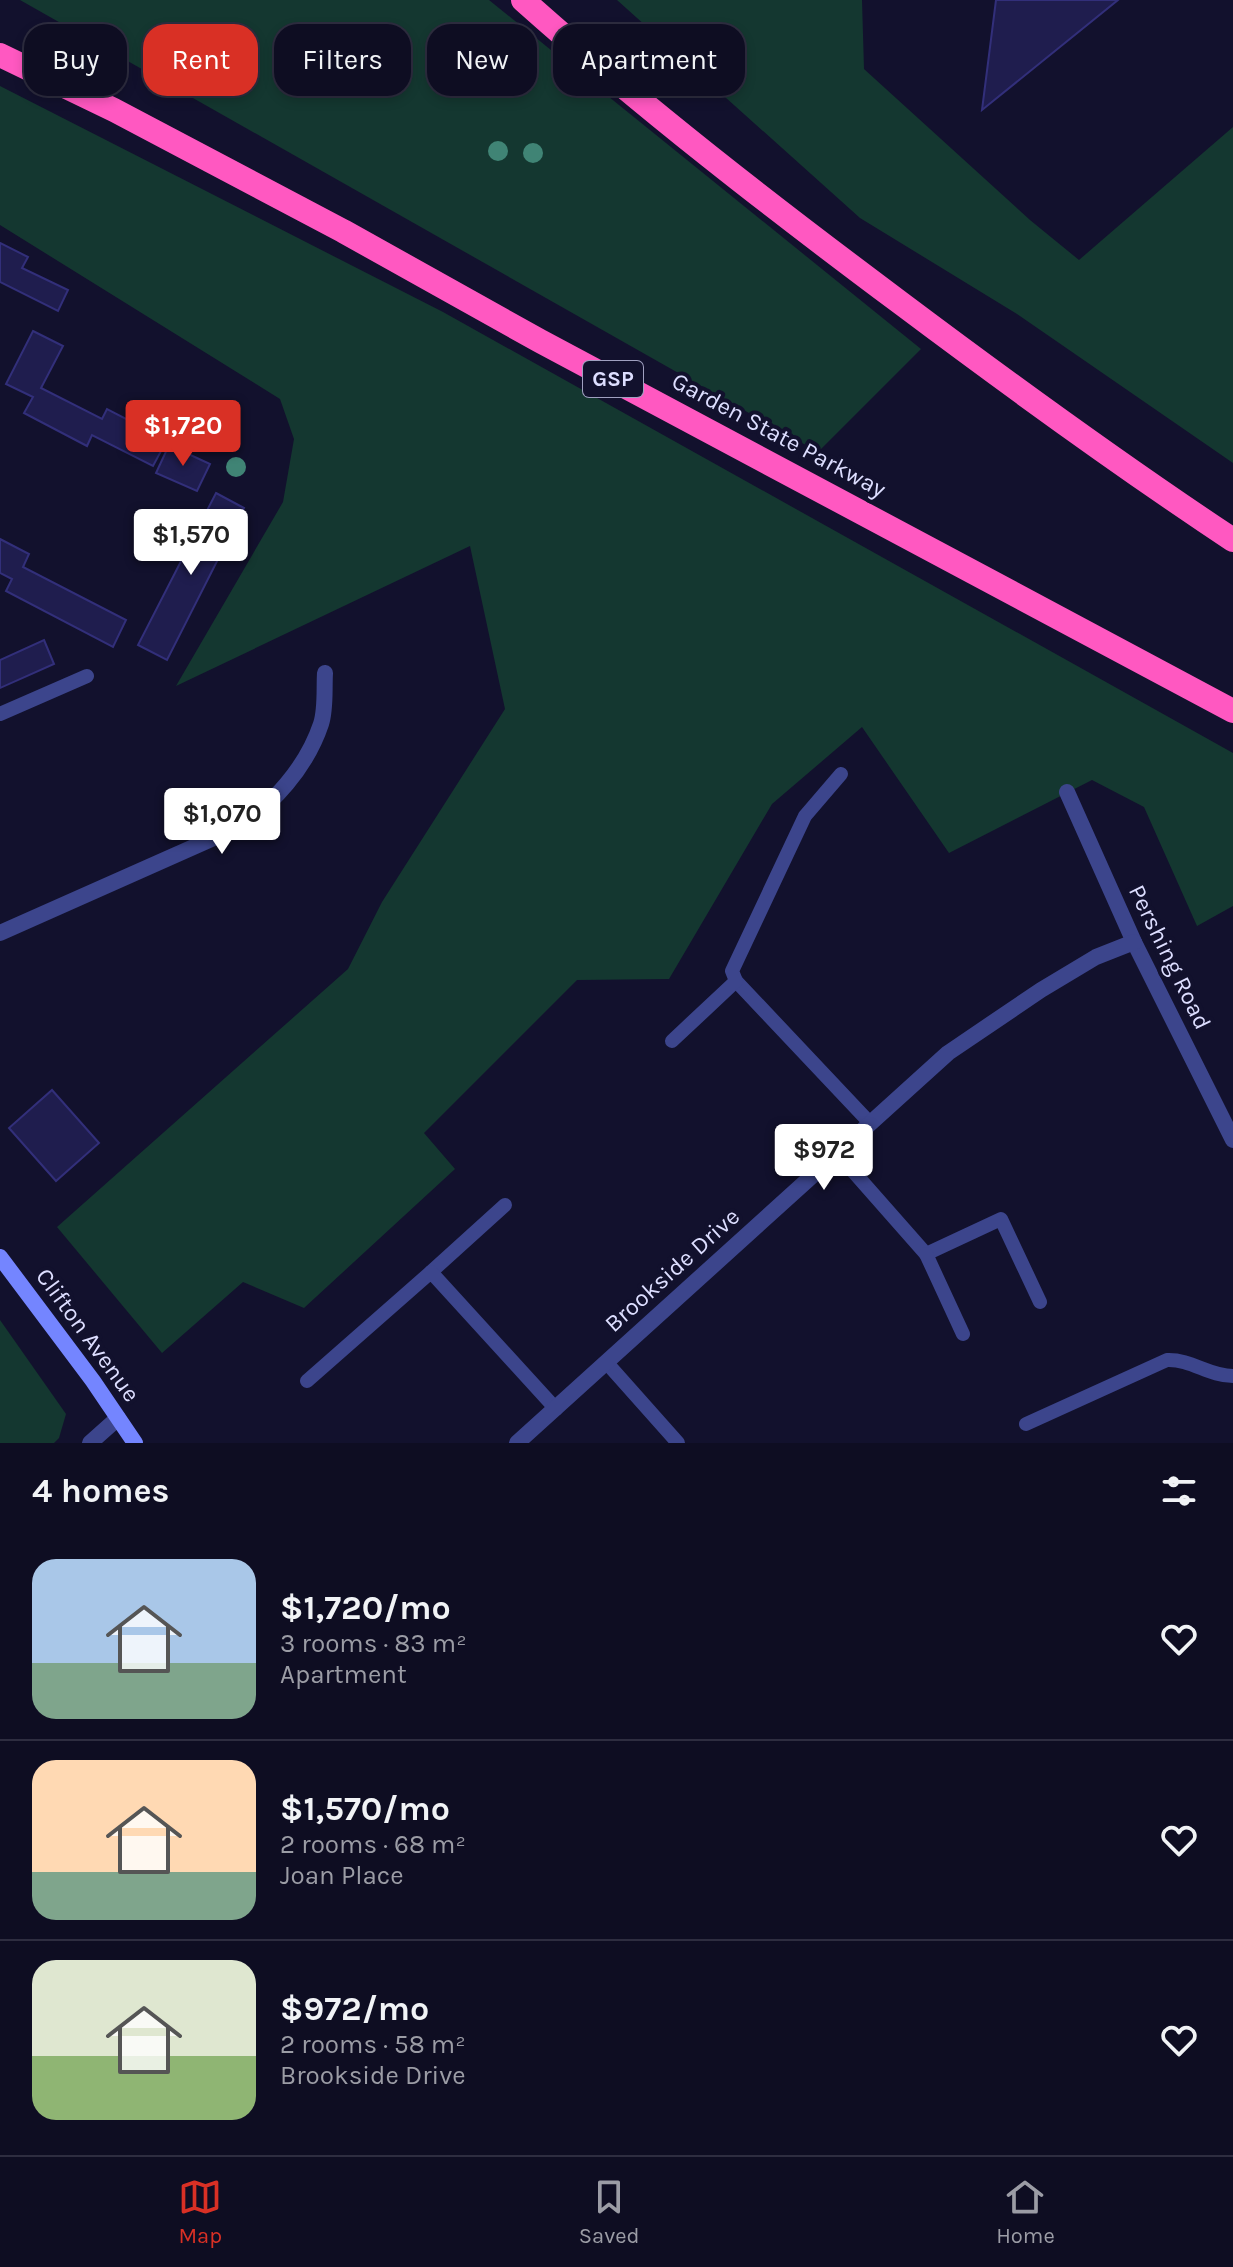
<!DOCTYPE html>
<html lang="en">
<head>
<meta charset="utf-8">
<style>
	body { margin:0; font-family:Karla,sans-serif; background:#17162a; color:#f1f3f6; height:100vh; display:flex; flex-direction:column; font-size:30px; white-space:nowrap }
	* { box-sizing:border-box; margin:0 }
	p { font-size:26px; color:#9b9ca5 }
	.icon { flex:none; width:44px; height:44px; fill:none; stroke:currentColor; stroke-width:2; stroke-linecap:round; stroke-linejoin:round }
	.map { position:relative; height:1443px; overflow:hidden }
	.side { display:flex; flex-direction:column; background:#0e0d22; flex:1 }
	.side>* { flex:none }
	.guide { position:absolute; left:24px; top:24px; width:800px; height:72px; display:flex; gap:16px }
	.price { position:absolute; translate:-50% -68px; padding:0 18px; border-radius:8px; background:#fff; color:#222; font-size:26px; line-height:52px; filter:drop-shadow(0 2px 4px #0008) }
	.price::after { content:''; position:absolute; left:50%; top:48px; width:24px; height:18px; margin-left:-12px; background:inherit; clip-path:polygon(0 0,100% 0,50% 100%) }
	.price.selected { background:#d93025; color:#fff }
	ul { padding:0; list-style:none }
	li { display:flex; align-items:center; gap:24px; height:200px; padding:0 32px }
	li+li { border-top:2px solid #2e2d40 }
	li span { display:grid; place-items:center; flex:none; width:224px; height:160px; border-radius:24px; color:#555 }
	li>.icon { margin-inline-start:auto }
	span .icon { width:96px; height:96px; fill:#fffc; stroke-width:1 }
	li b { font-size:34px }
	h2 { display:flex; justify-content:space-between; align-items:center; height:96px; padding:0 32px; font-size:34px }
	.tag { padding:0 28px; border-radius:24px; background:#0e0d22; box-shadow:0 4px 12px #0003,0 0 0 2px #2e2d40; font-size:28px; line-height:72px }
	.tag.selected { background:#d93025; color:#fff }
	.tabs { display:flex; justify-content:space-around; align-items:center; height:112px; border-top:2px solid #2e2d40; background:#0e0d22; font-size:22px; color:#9b9ca5 }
	.tabs a { display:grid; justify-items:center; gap:4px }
	.tabs .selected { color:#d93025 }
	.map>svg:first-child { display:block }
</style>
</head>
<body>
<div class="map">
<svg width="1233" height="1443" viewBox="0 0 1233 1443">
	<rect width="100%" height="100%" fill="#12112d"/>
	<g fill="#143730">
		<polygon points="20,0 489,0 921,349 818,452"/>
		<polygon points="617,0 862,0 864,69 1030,220 1079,260 1233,127 1233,463 1017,314 860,218"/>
		<polygon points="0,86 443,312 1233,753 1233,906 1197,926 1144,807 1092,780 949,853 862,727 772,804 669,979 577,980 424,1133 455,1169 304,1308 243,1282 162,1353 57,1227 348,969 382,902 505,709 470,546 176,686 283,502 294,439 280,399 0,225"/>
		<polygon points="0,1320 66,1414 59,1438 54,1443 0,1443"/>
	</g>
	<g fill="#1f1d4e" stroke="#322f7a" stroke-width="2">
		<polygon points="996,0 1118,0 982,110"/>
		<polygon points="0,243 28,257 22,268 68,290 58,311 0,282"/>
		<polygon points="33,331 63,346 41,388 102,419 107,409 167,440 153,466 92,435 87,446 24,413 33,397 6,384"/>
		<polygon points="169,445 210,464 197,491 156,473"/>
		<polygon points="216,493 244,508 167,660 138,645"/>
		<polygon points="0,539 29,554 23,567 126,620 113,647 6,591 12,579 0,573"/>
		<polygon points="44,640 54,664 0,688 0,660"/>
		<polygon points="52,1090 99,1143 56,1181 9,1128"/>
	</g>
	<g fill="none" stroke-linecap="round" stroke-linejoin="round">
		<g stroke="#3c458c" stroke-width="14">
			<polyline points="0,714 87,676"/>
			<polyline points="736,981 870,1123"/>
			<polyline points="672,1041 736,981 732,971 805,816 841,774"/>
			<polyline points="837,1153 926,1254 1001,1219 1040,1302"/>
			<polyline points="926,1254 963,1334"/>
			<polyline points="431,1272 505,1205"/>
			<polyline points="606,1362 678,1443"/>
			<polyline points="307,1381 431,1272 556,1409"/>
			<path d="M1026 1424 1167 1360C1191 1359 1209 1376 1233 1376"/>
		</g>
		<g stroke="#3c458c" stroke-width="16">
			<polyline points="1067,792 1134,942 1233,1140"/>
			<path d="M0 933 234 829C273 806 307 766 321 724 326 709 324 689 325 673"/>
			<polyline points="90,1443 118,1418"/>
			<polyline points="517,1443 948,1053 1041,990 1096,957 1134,942"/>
		</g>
		<polyline stroke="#7485ff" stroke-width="16" points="0,1257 93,1381 135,1443"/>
		<g stroke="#ff58c1" stroke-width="24">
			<path d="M523 0C644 108 772 207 902 304 1010 385 1120 465 1233 540"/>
			<polyline points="0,55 114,110 343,231 540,341 1233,711"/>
		</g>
	</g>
	<g fill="#408475">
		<circle cx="498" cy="151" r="10"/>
		<circle cx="533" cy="153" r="10"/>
		<circle cx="236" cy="467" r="10"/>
	</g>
	<g text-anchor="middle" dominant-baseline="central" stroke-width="8" stroke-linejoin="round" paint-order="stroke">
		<rect fill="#12112d" stroke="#a0a0c0" stroke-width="2" x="583" y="361" width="60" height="36" rx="6"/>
		<g font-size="22" font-weight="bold" fill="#dddeff">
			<text x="613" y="379">GSP</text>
		</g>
		<g font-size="24" fill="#dddeff" stroke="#12112d">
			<text transform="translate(779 435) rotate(28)">Garden State Parkway</text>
			<text transform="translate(1170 957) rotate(64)">Pershing Road</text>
			<text transform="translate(672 1270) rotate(-42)">Brookside Drive</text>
			<text transform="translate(88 1335) rotate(54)">Clifton Avenue</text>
		</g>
	</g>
</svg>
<b class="price selected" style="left:183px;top:468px">$1,720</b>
<b class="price" style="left:191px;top:577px">$1,570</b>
<b class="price" style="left:222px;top:856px">$1,070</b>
<b class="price" style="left:824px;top:1192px">$972</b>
<div class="guide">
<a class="tag">Buy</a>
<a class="tag selected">Rent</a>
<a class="tag">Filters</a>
<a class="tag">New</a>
<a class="tag">Apartment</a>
</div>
</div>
<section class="side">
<h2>4 homes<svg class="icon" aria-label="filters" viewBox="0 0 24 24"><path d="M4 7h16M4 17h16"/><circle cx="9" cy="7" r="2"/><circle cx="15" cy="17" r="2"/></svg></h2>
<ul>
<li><span style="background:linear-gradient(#a9c7e8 65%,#7fa58c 0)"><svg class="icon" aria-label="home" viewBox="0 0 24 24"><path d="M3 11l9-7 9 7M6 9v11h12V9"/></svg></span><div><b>$1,720/mo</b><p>3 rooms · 83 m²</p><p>Apartment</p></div><svg class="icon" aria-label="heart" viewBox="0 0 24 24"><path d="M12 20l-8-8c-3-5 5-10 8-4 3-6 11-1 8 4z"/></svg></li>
<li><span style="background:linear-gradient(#ffd9b3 70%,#7fa58c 0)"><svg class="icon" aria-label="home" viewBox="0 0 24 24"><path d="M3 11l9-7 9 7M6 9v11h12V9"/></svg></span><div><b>$1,570/mo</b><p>2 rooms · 68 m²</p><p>Joan Place</p></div><svg class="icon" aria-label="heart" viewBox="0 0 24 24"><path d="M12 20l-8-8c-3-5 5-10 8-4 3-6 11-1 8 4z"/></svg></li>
<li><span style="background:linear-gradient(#dfe7d0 60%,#8fb573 0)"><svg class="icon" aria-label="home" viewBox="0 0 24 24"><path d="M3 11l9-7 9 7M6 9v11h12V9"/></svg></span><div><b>$972/mo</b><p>2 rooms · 58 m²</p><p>Brookside Drive</p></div><svg class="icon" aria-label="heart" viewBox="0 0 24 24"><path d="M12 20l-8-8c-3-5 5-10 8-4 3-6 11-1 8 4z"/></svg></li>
</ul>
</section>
<nav class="tabs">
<a class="selected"><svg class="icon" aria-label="map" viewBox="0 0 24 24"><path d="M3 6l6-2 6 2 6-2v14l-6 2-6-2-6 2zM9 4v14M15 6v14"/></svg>Map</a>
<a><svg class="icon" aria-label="saved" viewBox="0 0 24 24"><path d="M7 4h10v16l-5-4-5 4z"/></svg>Saved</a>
<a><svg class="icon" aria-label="home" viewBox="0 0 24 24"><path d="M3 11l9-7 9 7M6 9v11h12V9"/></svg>Home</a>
</nav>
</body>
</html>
